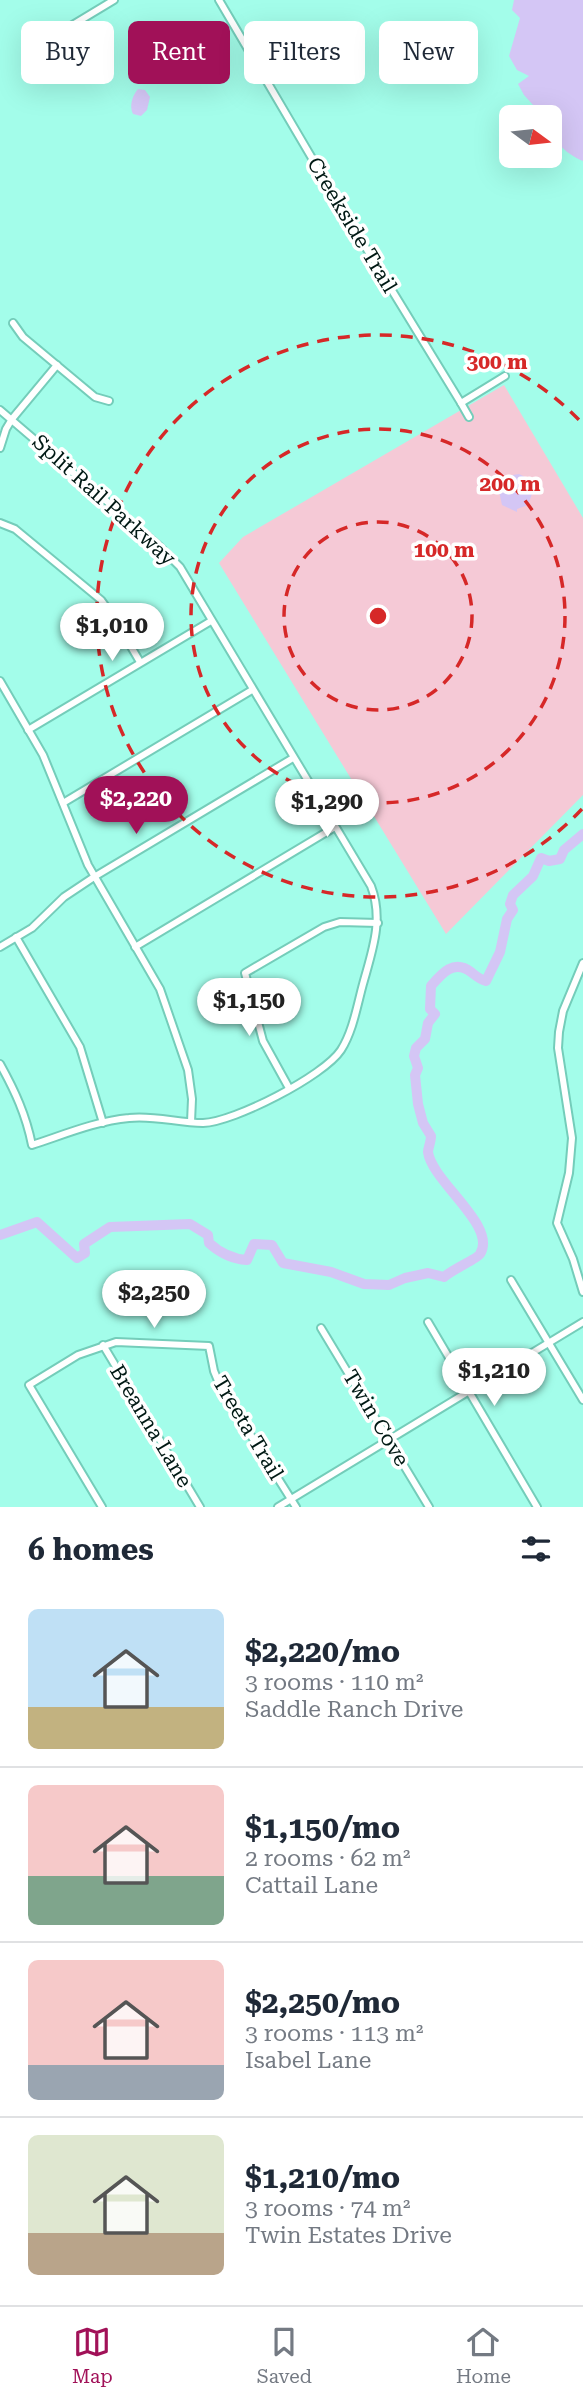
<!DOCTYPE html>
<html lang="en">
<head>
<meta charset="utf-8">
<style>
	body { margin:0; font-family:"Roboto Serif",serif; background:#f2f2f3; color:#1f2937; height:100vh; display:flex; flex-direction:column; font-size:26px; white-space:nowrap }
	* { box-sizing:border-box; margin:0 }
	p { font-size:23px; color:#747a83 }
	.icon { flex:none; width:38px; height:38px; fill:none; stroke:currentColor; stroke-width:2; stroke-linecap:round; stroke-linejoin:round }
	.map { position:relative; height:1507px; overflow:hidden }
	.details { display:flex; flex-direction:column; background:#fff; flex:1 }
	.details>* { flex:none }
	.top-card { position:absolute; left:21px; top:21px; width:542px; height:63px; display:flex; gap:14px }
	.needle { width:46px; rotate:105deg }
	.controls { position:absolute; left:499px; top:105px; display:grid; gap:14px }
	.controls a { display:grid; place-items:center; width:63px; height:63px; border-radius:10px; background:#fff; box-shadow:0 7px 28px #0002; font-size:35px }
	.price { position:absolute; translate:-50% -60px; padding:0 16px; border-radius:24px; background:#fff; color:#222; font-size:23px; line-height:46px; filter:drop-shadow(0 2px 4px #0008) }
	.price::after { content:''; position:absolute; left:50%; top:42px; width:21px; height:16px; margin-left:-10px; background:inherit; clip-path:polygon(0 0,100% 0,50% 100%) }
	.price.selected { background:#a11158; color:#fff }
	ul { padding:0; list-style:none }
	li { display:flex; align-items:center; gap:21px; height:175px; padding:0 28px }
	li+li { border-top:2px solid #e0e1e3 }
	li span { display:grid; place-items:center; flex:none; width:196px; height:140px; border-radius:10px; color:#555 }
	li>.icon { margin-inline-start:auto }
	span .icon { width:84px; height:84px; fill:#fffc; stroke-width:1 }
	li b { font-size:30px }
	h2 { display:flex; justify-content:space-between; align-items:center; height:84px; padding:0 28px; font-size:30px }
	.tag { padding:0 24px; border-radius:10px; background:#fff; box-shadow:0 7px 28px #0002; font-size:24px; line-height:63px }
	.tag.selected { background:#a11158; color:#fff }
	.dock { display:flex; justify-content:space-around; align-items:center; height:98px; border-top:2px solid #e0e1e3; background:#fff; font-size:19px; color:#747a83 }
	.dock a { display:grid; justify-items:center; gap:4px }
	.dock .selected { color:#a11158 }
	.map>svg:first-child { display:block }
</style>
</head>
<body>
<div class="map">
<svg width="583" height="1507" viewBox="0 0 583 1507">
	<rect width="100%" height="100%" fill="#a3fdea"/>
	<polygon fill="#f5c9d6" points="504,385 583,518 583,795 446,934 219,563 243,537"/>
	<g fill="#d4c6f5">
		<path d="M514 0H583V161C564 153 550 139 550 117H544L524 95 518 84 529 76 517 70 509 56 520 18 512 10Z"/>
		<path d="M138 89 145 90 150 97 147 110 141 116 133 114C129 106 132 96 138 89Z"/>
		<polygon points="519,474 527,478 533,491 528,505 517,509 517,512 502,505 497,482 507,476"/>
	</g>
	<g fill="none" stroke-linecap="round" stroke-linejoin="round">
		<path stroke="#d4c6f5" stroke-width="10" d="M0 1235 37 1222 77 1258 85 1253 84 1244 110 1227 190 1224 208 1235 209 1243C220 1253 232 1259 247 1260L254 1244 272 1245 283 1263 331 1272 364 1284 389 1285 405 1278 428 1273 444 1277C453 1269 477 1259 480 1254 498 1226 432 1182 428 1152 428 1148 431 1142 431 1136L423 1123 418 1104 415 1075 418 1068 414 1056 416 1048 425 1039 428 1023 435 1014 430 1009 431 986C442 973 454 959 471 972 476 976 479 979 486 981L500 952 507 919 513 910 510 904 513 895 533 876 541 858 549 861 560 859 564 850 583 834"/>
		<defs>
			<g id="street">
				<polyline points="219,0 336,199 461,403 505,376"/>
				<polyline points="36,47 114,0"/>
				<polyline points="13,323 23,337 95,397 109,401"/>
				<polyline points="461,403 469,417"/>
				<path d="M0 410 159 546 180 567 371 886C384 920 372 951 363 984 357 1006 353 1031 341 1050 324 1076 234 1122 203 1123 178 1123 154 1115 129 1118 96 1121 63 1135 32 1145 26 1115 15 1091 0 1064"/>
				<polyline points="0,448 6,429 12,419 57,365"/>
				<polyline points="0,523 15,529 101,600 116,621 140,662"/>
				<polyline points="0,681 43,755 88,865 160,989 188,1070 192,1099 191,1122"/>
				<polyline points="28,730 211,621"/>
				<polyline points="63,803 252,690"/>
				<polyline points="16,937 80,1047 103,1123"/>
				<polyline points="0,947 32,928 64,897 94,877 293,758"/>
				<polyline points="135,947 335,827"/>
				<polyline points="583,963 563,1011 559,1032 558,1048 572,1138 569,1173 557,1223 573,1259 583,1292"/>
				<polyline points="289,1088 263,1041 245,973 324,927 340,922 378,923"/>
				<polyline points="511,1280 583,1400"/>
				<polyline points="428,1322 537,1507"/>
				<polyline points="321,1328 429,1507"/>
				<polyline points="103,1345 200,1507"/>
				<polyline points="102,1507 29,1385 78,1355 116,1342 209,1346 214,1371 221,1388 296,1507"/>
				<polyline points="278,1507 583,1322"/>
			</g>
		</defs>
		<use href="#street" stroke="#74cdba" stroke-width="10"/>
		<use href="#street" stroke="#fff" stroke-width="6"/>
	</g>
	<g fill="none" stroke="#d62828" stroke-width="3.5" stroke-dasharray="12 9">
		<circle cx="378" cy="616" r="94"/>
		<circle cx="378" cy="616" r="187"/>
		<path d="M582 809A281 281 0 1 1 582 423"/>
	</g>
	<g text-anchor="middle" dominant-baseline="central" stroke-width="7" stroke-linejoin="round" paint-order="stroke">
		<g font-size="21" fill="#001914" stroke="#fff">
			<text transform="translate(352 225) rotate(59)">Creekside Trail</text>
			<text transform="translate(104 500) rotate(42)">Split Rail Parkway</text>
			<text transform="translate(376 1418) rotate(59)">Twin Cove</text>
			<text transform="translate(151 1426) rotate(59)">Breanna Lane</text>
			<text transform="translate(248 1428) rotate(59)">Treeta Trail</text>
		</g>
	</g>
	<circle cx="378" cy="616" r="10" fill="#d62828" stroke="#fff" stroke-width="3.5"/>
	<g font-size="21" text-anchor="middle" font-weight="bold" fill="#d62828" stroke="#fff" stroke-width="7" stroke-linejoin="round" paint-order="stroke">
		<text x="497" y="369">300 m</text>
		<text x="510" y="491">200 m</text>
		<text x="444" y="557">100 m</text>
	</g>
</svg>
<div class="controls">
<a><svg class="needle" viewBox="-14 -14 28 28"><path d="M0-13l5 13h-10z" fill="#e53935"/><path d="M0 13l5-13h-10z" fill="#747a83"/></svg></a>
</div>
<b class="price" style="left:112px;top:663px">$1,010</b>
<b class="price selected" style="left:136px;top:836px">$2,220</b>
<b class="price" style="left:327px;top:839px">$1,290</b>
<b class="price" style="left:249px;top:1038px">$1,150</b>
<b class="price" style="left:154px;top:1330px">$2,250</b>
<b class="price" style="left:494px;top:1408px">$1,210</b>
<div class="top-card">
<a class="tag">Buy</a>
<a class="tag selected">Rent</a>
<a class="tag">Filters</a>
<a class="tag">New</a>
</div>
</div>
<section class="details">
<h2>6 homes<svg class="icon" aria-label="filters" viewBox="0 0 24 24"><path d="M4 7h16M4 17h16"/><circle cx="9" cy="7" r="2"/><circle cx="15" cy="17" r="2"/></svg></h2>
<ul>
<li><span style="background:linear-gradient(#bfe0f5 70%,#c2b280 0)"><svg class="icon" aria-label="home" viewBox="0 0 24 24"><path d="M3 11l9-7 9 7M6 9v11h12V9"/></svg></span><div><b>$2,220/mo</b><p>3 rooms · 110 m²</p><p>Saddle Ranch Drive</p></div></li>
<li><span style="background:linear-gradient(#f6c9c9 65%,#7fa58c 0)"><svg class="icon" aria-label="home" viewBox="0 0 24 24"><path d="M3 11l9-7 9 7M6 9v11h12V9"/></svg></span><div><b>$1,150/mo</b><p>2 rooms · 62 m²</p><p>Cattail Lane</p></div></li>
<li><span style="background:linear-gradient(#f6c9c9 75%,#9aa5b1 0)"><svg class="icon" aria-label="home" viewBox="0 0 24 24"><path d="M3 11l9-7 9 7M6 9v11h12V9"/></svg></span><div><b>$2,250/mo</b><p>3 rooms · 113 m²</p><p>Isabel Lane</p></div></li>
<li><span style="background:linear-gradient(#dfe7d0 70%,#b9a48a 0)"><svg class="icon" aria-label="home" viewBox="0 0 24 24"><path d="M3 11l9-7 9 7M6 9v11h12V9"/></svg></span><div><b>$1,210/mo</b><p>3 rooms · 74 m²</p><p>Twin Estates Drive</p></div></li>
</ul>
</section>
<nav class="dock">
<a class="selected"><svg class="icon" aria-label="map" viewBox="0 0 24 24"><path d="M3 6l6-2 6 2 6-2v14l-6 2-6-2-6 2zM9 4v14M15 6v14"/></svg>Map</a>
<a><svg class="icon" aria-label="saved" viewBox="0 0 24 24"><path d="M7 4h10v16l-5-4-5 4z"/></svg>Saved</a>
<a><svg class="icon" aria-label="home" viewBox="0 0 24 24"><path d="M3 11l9-7 9 7M6 9v11h12V9"/></svg>Home</a>
</nav>
</body>
</html>
